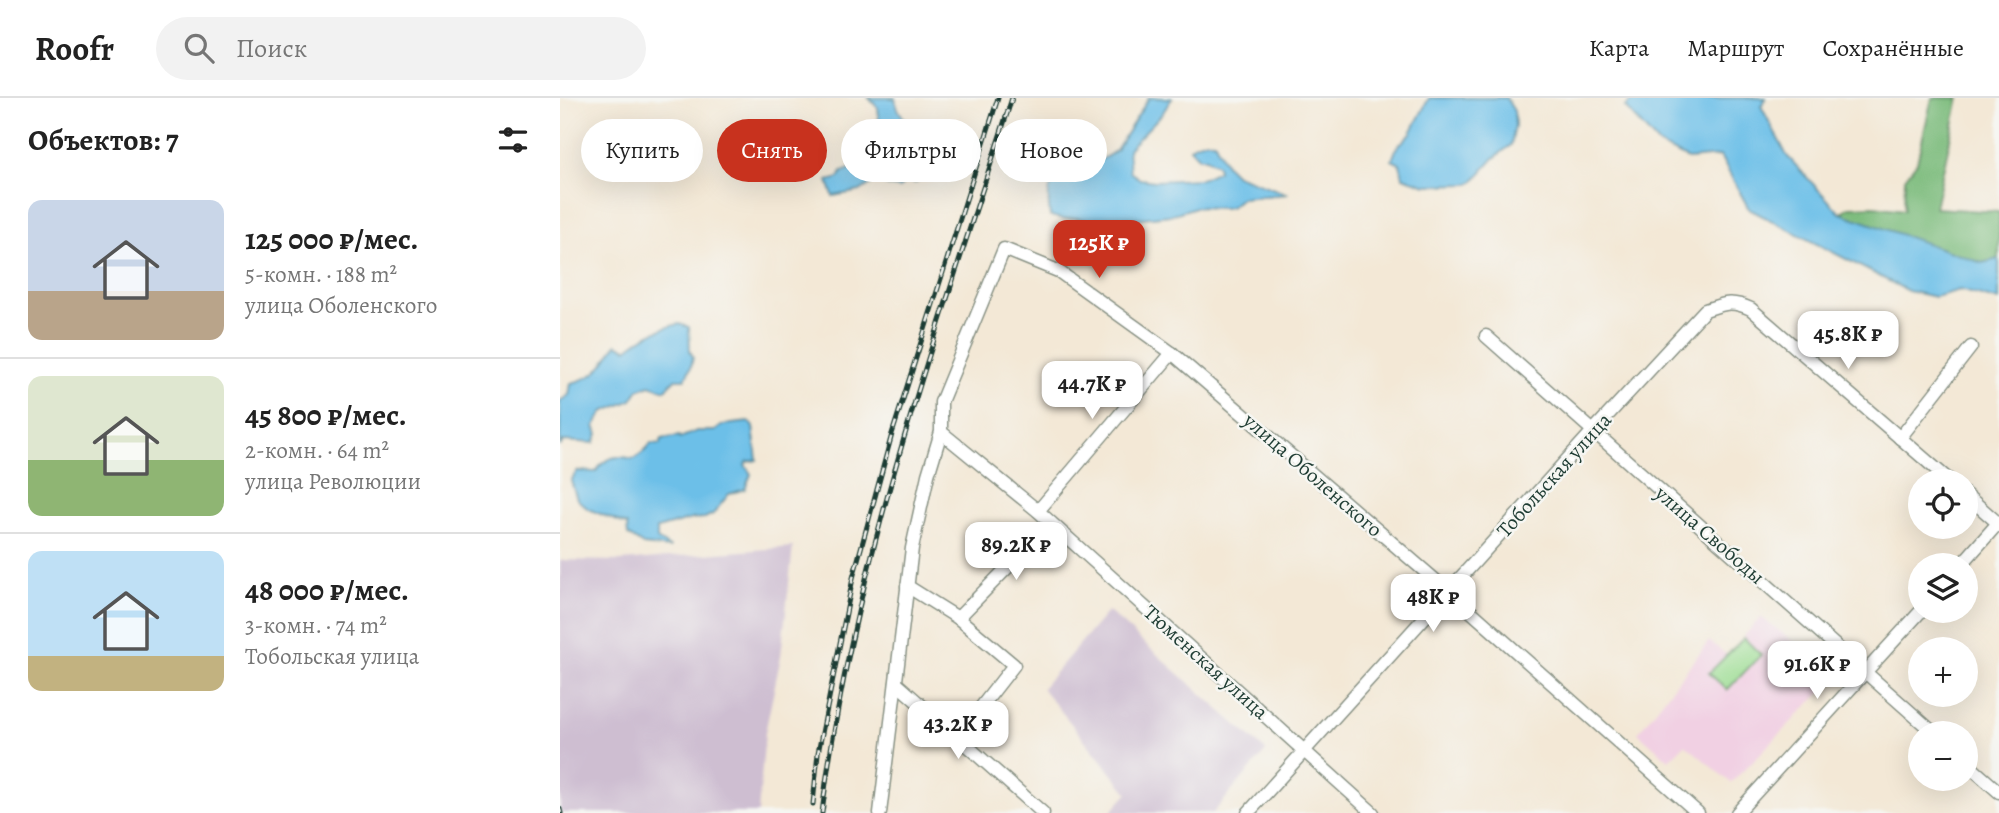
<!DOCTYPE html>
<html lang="ru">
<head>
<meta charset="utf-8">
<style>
	body { margin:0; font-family:Alegreya,serif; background:#f2f2f2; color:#222; height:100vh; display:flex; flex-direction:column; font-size:26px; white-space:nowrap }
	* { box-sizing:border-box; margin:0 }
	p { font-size:23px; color:#767676 }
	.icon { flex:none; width:38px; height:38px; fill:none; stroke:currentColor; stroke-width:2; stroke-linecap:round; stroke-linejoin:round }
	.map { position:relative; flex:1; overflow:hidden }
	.panel { display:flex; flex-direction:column; background:#fff; width:560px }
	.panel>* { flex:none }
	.hud { position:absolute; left:21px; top:21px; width:665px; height:63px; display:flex; gap:14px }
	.fabs { position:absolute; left:1348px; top:371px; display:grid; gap:14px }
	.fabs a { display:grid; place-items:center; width:70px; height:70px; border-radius:50%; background:#fff; box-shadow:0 7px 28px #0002; font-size:35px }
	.price { position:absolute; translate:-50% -60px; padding:0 16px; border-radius:14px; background:#fff; color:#222; font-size:23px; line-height:46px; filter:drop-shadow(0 2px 4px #0008) }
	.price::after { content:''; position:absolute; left:50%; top:42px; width:21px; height:16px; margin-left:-10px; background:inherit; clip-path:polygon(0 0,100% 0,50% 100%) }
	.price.on { background:#c8321e; color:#fff }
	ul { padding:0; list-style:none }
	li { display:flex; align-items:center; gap:21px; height:175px; padding:0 28px }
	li+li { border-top:2px solid #e0e0e0 }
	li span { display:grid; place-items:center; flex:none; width:196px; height:140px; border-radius:14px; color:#555 }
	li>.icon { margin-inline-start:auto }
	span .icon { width:84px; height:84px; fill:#fffc; stroke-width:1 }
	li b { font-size:30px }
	h2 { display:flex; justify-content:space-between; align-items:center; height:84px; padding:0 28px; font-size:30px }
	.chip { padding:0 24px; border-radius:32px; background:#fff; box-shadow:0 7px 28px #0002; font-size:24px; line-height:63px }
	.chip.on { background:#c8321e; color:#fff }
	header { display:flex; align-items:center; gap:42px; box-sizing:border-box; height:98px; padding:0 35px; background:#fff; border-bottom:2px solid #e0e0e0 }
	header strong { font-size:33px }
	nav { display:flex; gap:38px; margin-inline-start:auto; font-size:24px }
	.search { width:490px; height:63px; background:#f2f2f2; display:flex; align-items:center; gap:18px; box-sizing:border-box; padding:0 24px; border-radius:38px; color:#767676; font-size:26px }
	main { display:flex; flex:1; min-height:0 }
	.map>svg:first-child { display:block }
</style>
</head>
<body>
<header>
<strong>Roofr</strong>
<div class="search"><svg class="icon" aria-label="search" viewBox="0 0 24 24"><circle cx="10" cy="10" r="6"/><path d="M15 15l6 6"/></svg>Поиск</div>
<nav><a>Карта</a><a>Маршрут</a><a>Сохранённые</a></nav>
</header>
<main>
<section class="panel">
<h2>Объектов: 7<svg class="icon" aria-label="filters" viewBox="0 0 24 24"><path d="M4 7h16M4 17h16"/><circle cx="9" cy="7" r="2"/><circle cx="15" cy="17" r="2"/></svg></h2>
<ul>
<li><span style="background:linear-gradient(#c9d6e8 65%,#b9a48a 0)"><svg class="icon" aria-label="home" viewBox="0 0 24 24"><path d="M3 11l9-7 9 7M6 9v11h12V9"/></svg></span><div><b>125 000 ₽/мес.</b><p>5-комн. · 188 m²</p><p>улица Оболенского</p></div></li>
<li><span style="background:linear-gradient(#dfe7d0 60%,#8fb573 0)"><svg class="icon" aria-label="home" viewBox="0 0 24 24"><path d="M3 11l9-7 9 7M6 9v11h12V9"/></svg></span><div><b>45 800 ₽/мес.</b><p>2-комн. · 64 m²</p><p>улица Революции</p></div></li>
<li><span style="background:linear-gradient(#bfe0f5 75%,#c2b280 0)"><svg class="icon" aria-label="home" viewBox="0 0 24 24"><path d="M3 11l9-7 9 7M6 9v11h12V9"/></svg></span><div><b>48 000 ₽/мес.</b><p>3-комн. · 74 m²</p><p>Тобольская улица</p></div></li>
</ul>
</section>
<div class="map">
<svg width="1439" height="715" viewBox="0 0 1439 715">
	<rect width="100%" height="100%" fill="#f6f6f2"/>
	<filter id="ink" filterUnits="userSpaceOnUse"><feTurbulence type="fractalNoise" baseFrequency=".0143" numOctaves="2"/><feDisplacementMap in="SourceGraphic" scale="14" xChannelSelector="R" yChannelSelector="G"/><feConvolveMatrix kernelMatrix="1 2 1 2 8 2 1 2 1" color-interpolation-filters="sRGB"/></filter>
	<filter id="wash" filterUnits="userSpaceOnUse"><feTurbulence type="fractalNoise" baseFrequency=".00686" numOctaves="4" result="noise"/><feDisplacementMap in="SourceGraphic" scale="28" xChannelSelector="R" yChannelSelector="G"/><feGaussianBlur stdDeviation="1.57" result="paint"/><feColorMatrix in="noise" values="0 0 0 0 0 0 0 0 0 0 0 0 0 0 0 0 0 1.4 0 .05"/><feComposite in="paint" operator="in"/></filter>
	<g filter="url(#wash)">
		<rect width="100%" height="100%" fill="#f3e8d6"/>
		<polygon fill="#f1d0e3" points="1201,519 1278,577 1171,685 1125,646 1109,662 1078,635 1149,543 1167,557"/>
		<g fill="#cebed1">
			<polygon points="233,449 221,558 205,635 198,715 0,715 0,462 61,463"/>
			<polygon points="548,513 706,653 653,715 550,715 568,695 482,590"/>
		</g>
		<polygon fill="#9cdd93" stroke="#5e8d64" stroke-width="2" points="1184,540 1201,557 1167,592 1149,575"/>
		<polygon fill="#7dbc7d" stroke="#4e7c58" stroke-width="2" points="1372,0 1399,0 1375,110 1439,114 1439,161 1422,165 1280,116 1289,109 1314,108 1344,112 1345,80 1357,64"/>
		<g fill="#6cbfe8" stroke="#467e8e" stroke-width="2">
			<path d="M309 0H335C337 19 356 33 370 44 369 58 364 75 356 85L345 83 340 90 329 88 317 82 300 93 273 98 268 83 279 80 282 74 322 59 330 52 329 42 319 23 318 10Z"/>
			<path d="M589 0H612L602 16 568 51 570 74 580 81 595 83 641 81 658 73 657 67 646 60H639L630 50C637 43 645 42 654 43L666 67 676 77 728 96 681 100 670 109 663 110 636 109 610 117 536 125 517 120 503 121 490 118C489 110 487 98 490 90 495 78 543 65 556 52Z"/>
			<polygon points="869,0 946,0 954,13 955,28 951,47 933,61 913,84 909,86 866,87 843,79 840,66 832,62 837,49 851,35"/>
			<polygon points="1074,0 1206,0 1201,8 1227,58 1280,115 1422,165 1439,161 1439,203 1400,192 1375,199 1348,193 1189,111 1160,58 1128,61 1099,47 1065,9"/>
			<path d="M119 226 129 229 130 253 133 259 131 269 125 281H115L105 292 90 287 79 291 72 302 43 314 35 328 38 336 34 345 3 343 0 349V303L9 297 11 285C42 277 40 268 57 246L67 251C81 239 101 230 119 226Z"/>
			<path d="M189 324 193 329 197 362 187 364 185 367 191 376 185 391 169 396 153 416 145 420 132 421 97 431V441L111 450 83 447 68 437 67 427 28 411 17 401 11 383 17 373 36 374C45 358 57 357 74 361L87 351 91 345 100 346 102 341 119 338 120 340 137 333H155L163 327Z"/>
		</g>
	</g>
	<g filter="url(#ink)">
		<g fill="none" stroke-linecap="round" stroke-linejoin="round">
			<defs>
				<g id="street">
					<polyline points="926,238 1374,635"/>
					<polyline points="381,334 478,413 813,715"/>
					<polyline points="1340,340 1411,249"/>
					<polyline points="1405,396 1439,426"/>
					<polyline points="478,413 612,255"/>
					<polyline points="1401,467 1439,424"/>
					<polyline points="347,488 398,520 454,567 397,640"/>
					<polyline points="398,520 491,425"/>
					<polyline points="336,585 483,715"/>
					<polyline points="1405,664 1439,694"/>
					<polyline points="320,715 352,450 368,377 381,334 381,304 444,151 498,173 612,255 889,494 1138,715"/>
					<path d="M688 715 1033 333 1145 212C1165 205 1172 202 1191 211L1390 383"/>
					<polyline points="1177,715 1361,513"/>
				</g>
			</defs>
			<use href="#street" stroke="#899285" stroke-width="15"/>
			<use href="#street" stroke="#fff" stroke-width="12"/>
			<defs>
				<g id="rail">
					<polyline points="253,706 258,655 293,480 332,336 438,0"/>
					<polyline points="0,711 1,715"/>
					<path d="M262 715C292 469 377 235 452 0"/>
				</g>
			</defs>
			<use href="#rail" stroke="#1f3d34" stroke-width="5"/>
			<use href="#rail" stroke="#f6f6f2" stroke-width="2.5" stroke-dasharray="8" stroke-linecap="butt"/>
		</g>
	</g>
	<g text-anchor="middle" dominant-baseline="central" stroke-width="5" stroke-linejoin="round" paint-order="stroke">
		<g font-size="21" fill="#1f3d34" stroke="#f6f6f2">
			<text transform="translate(753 377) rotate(41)">улица Оболенского</text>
			<text transform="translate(994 377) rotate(-48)">Тобольская улица</text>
			<text transform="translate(1150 437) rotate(41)">улица Свободы</text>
			<text transform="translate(646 564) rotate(42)">Тюменская улица</text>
		</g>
	</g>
</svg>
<div class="fabs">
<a><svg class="icon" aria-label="locate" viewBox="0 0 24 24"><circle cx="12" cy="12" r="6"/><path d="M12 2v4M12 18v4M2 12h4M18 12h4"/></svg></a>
<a><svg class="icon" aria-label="layers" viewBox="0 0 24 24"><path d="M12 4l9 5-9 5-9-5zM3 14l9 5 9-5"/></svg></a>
<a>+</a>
<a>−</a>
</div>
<b class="price on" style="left:539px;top:182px">125K ₽</b>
<b class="price" style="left:1288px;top:273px">45.8K ₽</b>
<b class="price" style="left:532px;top:323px">44.7K ₽</b>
<b class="price" style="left:456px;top:484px">89.2K ₽</b>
<b class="price" style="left:873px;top:536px">48K ₽</b>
<b class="price" style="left:1257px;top:603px">91.6K ₽</b>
<b class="price" style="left:398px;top:663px">43.2K ₽</b>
<div class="hud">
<a class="chip">Купить</a>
<a class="chip on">Снять</a>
<a class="chip">Фильтры</a>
<a class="chip">Новое</a>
</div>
</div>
</main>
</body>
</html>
